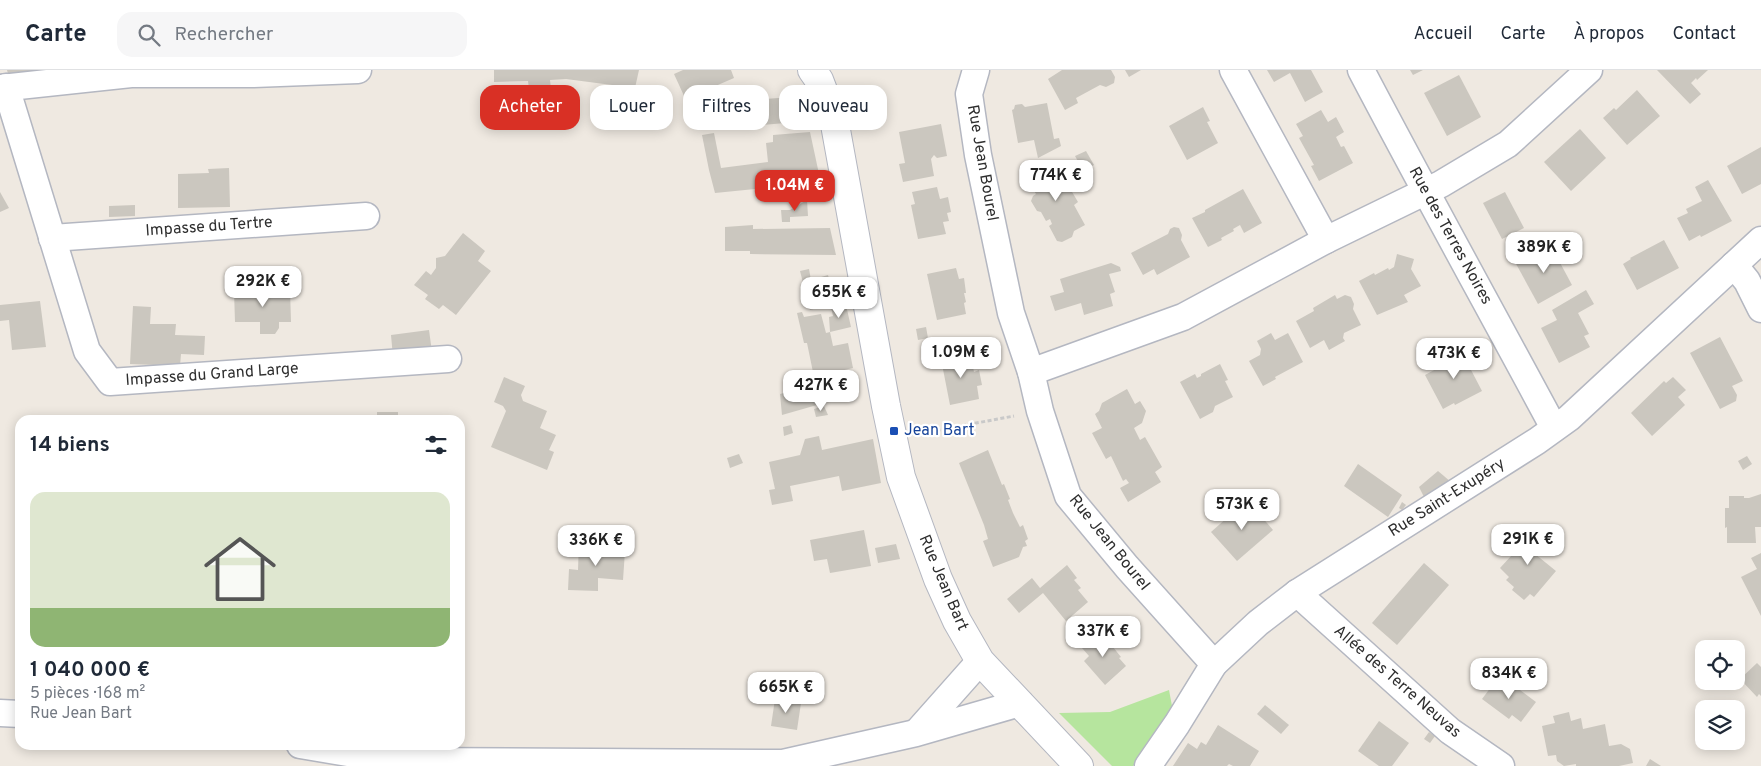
<!DOCTYPE html>
<html lang="fr">
<head>
<meta charset="utf-8">
<style>
	body { margin:0; font-family:Overpass,sans-serif; background:#f6f6f7; color:#1f2937; height:100vh; display:flex; flex-direction:column; font-size:19px; white-space:nowrap }
	* { box-sizing:border-box; margin:0 }
	p { font-size:16px; color:#747a83 }
	.icon { flex:none; width:28px; height:28px; fill:none; stroke:currentColor; stroke-width:2; stroke-linecap:round; stroke-linejoin:round }
	.map { position:relative; flex:1; overflow:hidden }
	.panel { position:absolute; left:15px; top:345px; width:450px; height:335px; display:flex; flex-direction:column; background:#fff; border-radius:15px; box-shadow:0 2px 12px #0003 }
	.panel>* { flex:none }
	.top-card { position:absolute; left:480px; top:15px; width:475px; height:45px; display:flex; gap:10px }
	.buttons { position:absolute; left:1695px; top:570px; display:grid; gap:10px }
	.buttons a { display:grid; place-items:center; width:50px; height:50px; border-radius:10px; background:#fff; box-shadow:0 2px 12px #0003; font-size:25px }
	.price { position:absolute; translate:-50% -42px; padding:0 11px; border-radius:10px; background:#fff; color:#222; font-size:16px; line-height:32px; filter:drop-shadow(0 1px 2px #0008) }
	.price::after { content:''; position:absolute; left:50%; top:30px; width:15px; height:11px; margin-left:-8px; background:inherit; clip-path:polygon(0 0,100% 0,50% 100%) }
	.price.current { background:#d93025; color:#fff }
	ul { padding:0; list-style:none }
	li { display:grid; align-content:center; gap:10px; height:265px; padding:0 15px }
	li+li { border-top:1px solid #e0e1e3 }
	li span { display:grid; place-items:center; height:155px; border-radius:15px; color:#555 }
	li>.icon { margin-inline-start:auto }
	span .icon { width:90px; height:90px; fill:#fffc; stroke-width:1 }
	li b { font-size:21px }
	h2 { display:flex; justify-content:space-between; align-items:center; height:60px; padding:0 15px; font-size:21px }
	.chip { padding:0 18px; border-radius:15px; background:#fff; box-shadow:0 2px 12px #0003; font-size:18px; line-height:45px }
	.chip.current { background:#d93025; color:#fff }
	header { display:flex; align-items:center; gap:30px; box-sizing:border-box; height:70px; padding:0 25px; background:#fff; border-bottom:1px solid #e0e1e3 }
	header strong { font-size:24px }
	nav { display:flex; gap:28px; margin-inline-start:auto; font-size:18px }
	.search { width:350px; height:45px; background:#f6f6f7; display:flex; align-items:center; gap:12px; box-sizing:border-box; padding:0 18px; border-radius:15px; color:#747a83; font-size:19px }
	.map>svg:first-child { display:block }
</style>
</head>
<body>
<header>
<strong>Carte</strong>
<div class="search"><svg class="icon" aria-label="search" viewBox="0 0 24 24"><circle cx="10" cy="10" r="6"/><path d="M15 15l6 6"/></svg>Rechercher</div>
<nav><a>Accueil</a><a>Carte</a><a>À propos</a><a>Contact</a></nav>
</header>
<div class="map">
<svg width="1761" height="696" viewBox="0 0 1761 696">
	<rect width="100%" height="100%" fill="#efe9e1"/>
	<polygon fill="#b6e59e" points="1169,620 1172,636 1143,686 1133,696 1112,696 1059,643 1110,642"/>
	<g fill="#cbc7bf">
		<polygon points="7,0 52,0 10,11"/>
		<polygon points="494,0 639,0 635,18 566,9 550,10 551,19 529,19 528,11 494,12"/>
		<polygon points="683,0 731,0 734,8 697,24 701,34 690,39 674,4"/>
		<polygon points="1062,0 1111,0 1115,7 1114,13 1106,17 1100,15 1076,28 1078,33 1065,40 1048,9"/>
		<polygon points="1125,0 1141,0 1129,7"/>
		<polygon points="1267,0 1311,0 1323,22 1305,32 1290,3 1274,12"/>
		<polygon points="1410,0 1423,0 1413,5"/>
		<polygon points="1657,0 1708,0 1697,10 1696,8 1691,13 1701,24 1690,34"/>
		<polygon points="1459,5 1481,47 1447,66 1424,23"/>
		<polygon points="1637,20 1660,46 1627,75 1603,48 1614,38 1616,40"/>
		<polygon points="804,26 807,26 809,51 751,56 750,53 742,54 742,41 738,31"/>
		<polygon points="1047,33 1054,69 1059,68 1061,76 1038,88 1034,70 1018,73 1012,40 1014,39 1015,35 1022,34 1025,37"/>
		<polygon points="1203,37 1210,51 1207,52 1218,73 1187,90 1169,56"/>
		<polygon points="1321,40 1328,52 1336,47 1344,62 1336,67 1341,77 1344,76 1353,93 1319,111 1311,96 1314,95 1299,68 1303,66 1296,54"/>
		<polygon points="941,54 947,86 937,88 934,85 931,89 934,106 903,112 899,94 905,93 899,62"/>
		<polygon points="1580,59 1606,88 1571,121 1544,92"/>
		<polygon points="810,62 819,104 755,119 715,123 709,100 702,65 714,63 721,98 768,92 766,73 773,72 773,65"/>
		<polygon points="1761,77 1761,114 1742,124 1727,96"/>
		<polygon points="1086,81 1094,95 1083,100 1075,86"/>
		<polygon points="1055,93 1078,132 1074,135 1085,155 1074,161 1072,167 1062,172 1057,171 1049,156 1052,154 1050,149 1046,151 1041,142 1037,141 1031,131 1033,126 1036,124 1027,108"/>
		<polygon points="229,98 230,137 178,138 178,104 209,103 208,99"/>
		<polygon points="1708,110 1732,151 1701,167 1700,165 1689,171 1677,148 1688,143 1686,139 1702,131 1695,117"/>
		<polygon points="937,117 940,129 948,127 951,142 947,143 949,151 943,152 946,164 918,169 911,135 915,134 912,122"/>
		<polygon points="1243,119 1262,153 1244,163 1240,155 1233,159 1234,161 1221,168 1222,170 1208,177 1192,148 1205,142 1205,140"/>
		<polygon points="0,122 9,138 0,142"/>
		<polygon points="1505,122 1524,158 1502,169 1483,133"/>
		<polygon points="807,130 808,146 790,147 790,152 782,152 781,140 790,140"/>
		<polygon points="135,135 135,146 109,147 109,136"/>
		<polygon points="753,155 753,159 830,158 836,185 750,184 750,181 725,181 725,157"/>
		<polygon points="1174,157 1179,158 1182,165 1181,170 1190,187 1157,205 1154,199 1143,205 1131,183 1168,164 1170,159"/>
		<polygon points="463,163 485,181 478,191 491,201 456,245 443,235 439,239 425,229 428,225 414,215 426,201 431,205 436,198 436,188 445,186"/>
		<polygon points="1664,170 1679,198 1637,220 1623,194 1631,189 1630,188"/>
		<polygon points="1550,174 1572,215 1538,234 1515,192"/>
		<polygon points="1397,184 1414,189 1411,199 1421,216 1404,225 1408,232 1377,245 1359,211 1374,203 1375,205 1388,198 1389,200 1394,197"/>
		<polygon points="1111,193 1120,197 1121,201 1109,204 1115,222 1110,224 1113,236 1084,245 1081,233 1055,241 1050,226 1064,222 1060,209"/>
		<polygon points="956,198 959,209 964,208 966,223 964,223 966,232 964,233 966,244 937,250 927,204"/>
		<polygon points="809,199 811,210 828,205 835,233 810,240 800,201"/>
		<polygon points="290,219 291,252 279,252 279,258 275,264 260,264 260,252 235,252 234,221"/>
		<polygon points="1586,220 1594,234 1578,243 1589,264 1584,266 1590,277 1559,293 1541,258 1557,250 1552,240"/>
		<polygon points="1335,225 1337,229 1345,225 1351,227 1354,234 1353,239 1361,255 1344,263 1343,268 1345,271 1329,280 1324,270 1310,278 1296,251 1314,241 1313,238"/>
		<polygon points="40,231 46,277 12,280 9,250 0,251 0,235"/>
		<polygon points="846,235 851,257 830,262 829,247 833,246 831,237"/>
		<polygon points="133,236 151,237 150,254 176,254 175,265 205,266 204,285 181,284 180,296 130,294"/>
		<polygon points="802,242 804,247 821,244 826,263 830,262 833,276 848,273 853,298 814,307 807,273 804,273 797,243"/>
		<polygon points="926,257 928,268 918,270 916,259"/>
		<polygon points="429,260 432,282 393,287 391,265"/>
		<polygon points="1271,263 1275,270 1288,263 1303,292 1275,307 1276,309 1263,316 1249,291 1260,285 1261,279 1257,271"/>
		<polygon points="1720,267 1743,311 1732,316 1737,325 1736,331 1720,339 1690,283"/>
		<polygon points="1468,280 1476,295 1470,298 1482,321 1455,335 1454,333 1443,339 1425,305 1436,299 1435,297"/>
		<polygon points="970,283 974,302 979,300 982,315 977,316 979,329 950,335 941,289"/>
		<polygon points="1220,294 1228,310 1225,311 1233,327 1215,336 1213,342 1200,349 1180,312 1195,304 1197,308 1201,306 1201,304"/>
		<polygon points="504,307 525,316 521,325 523,331 547,341 540,358 556,365 549,380 554,382 547,400 491,377 506,341 503,336 494,332"/>
		<polygon points="1673,307 1686,320 1678,327 1685,335 1652,366 1631,343 1664,311 1666,313"/>
		<polygon points="820,314 824,333 782,345 780,324"/>
		<polygon points="1127,319 1135,334 1140,331 1146,341 1142,353 1134,358 1140,370 1145,367 1162,397 1155,402 1161,412 1128,432 1120,418 1129,413 1126,409 1123,411 1111,386 1106,389 1092,363 1102,358 1095,344 1099,341 1102,333"/>
		<polygon points="824,336 828,345 816,347 814,339"/>
		<polygon points="377,342 398,342 398,347 413,347 413,350 377,350"/>
		<polygon points="791,355 793,363 784,366 783,357"/>
		<polygon points="819,366 822,380 873,369 881,413 842,421 839,406 790,416 793,431 772,435 769,420 775,419 769,392 800,385 805,369"/>
		<polygon points="988,380 1002,415 1004,414 1010,429 1008,430 1013,443 1020,457 1023,455 1028,469 1025,471 1027,476 1023,477 1019,487 993,497 983,471 988,469 984,455 959,393"/>
		<polygon points="739,384 743,393 730,398 727,388"/>
		<polygon points="1747,386 1752,394 1743,400 1738,391"/>
		<polygon points="1358,394 1402,425 1388,447 1344,416"/>
		<polygon points="1438,401 1451,412 1424,427 1419,417"/>
		<polygon points="1761,424 1761,457 1755,457 1756,473 1727,473 1727,457 1725,458 1725,438 1729,438 1729,426 1744,426 1744,428 1749,428"/>
		<polygon points="1247,430 1273,460 1237,491 1211,462"/>
		<polygon points="1402,432 1406,435 1402,440 1399,438"/>
		<polygon points="1530,457 1547,471 1535,484 1556,501 1534,527 1530,524 1524,530 1512,520 1514,517 1506,510 1509,507 1500,498 1512,485 1509,482"/>
		<polygon points="864,460 871,496 830,503 827,489 814,491 810,470"/>
		<polygon points="579,471 604,472 603,480 625,481 623,510 598,508 598,521 568,520 569,499 578,500"/>
		<polygon points="896,474 900,489 878,493 875,478"/>
		<polygon points="1761,483 1761,546 1741,507 1757,499 1751,488"/>
		<polygon points="1424,493 1449,515 1397,575 1372,553"/>
		<polygon points="1067,495 1077,508 1074,510 1081,518 1078,520 1088,532 1066,551 1043,523 1019,543 1007,529 1032,508 1040,518"/>
		<polygon points="1100,561 1121,587 1119,588 1126,596 1105,615 1084,591 1089,586 1082,578"/>
		<polygon points="1757,593 1761,597 1761,626 1759,624 1757,627 1740,609"/>
		<polygon points="1500,605 1536,632 1521,652 1512,645 1509,649 1482,629"/>
		<polygon points="775,629 801,633 797,660 771,656"/>
		<polygon points="1265,635 1289,655 1281,664 1257,644"/>
		<polygon points="1569,642 1571,651 1581,648 1583,659 1605,654 1609,676 1621,674 1630,679 1633,693 1619,696 1576,696 1576,694 1564,696 1557,691 1556,685 1548,686 1542,656 1555,653 1553,646"/>
		<polygon points="1379,651 1409,673 1392,696 1379,696 1358,681"/>
		<polygon points="1218,655 1259,681 1250,696 1233,696 1229,694 1227,696 1173,696 1188,673 1197,679 1201,672 1206,675"/>
		<polygon points="1429,662 1435,666 1430,673 1424,669"/>
		<polygon points="1650,689 1661,696 1646,696"/>
	</g>
	<g fill="none" stroke-linecap="round" stroke-linejoin="round">
		<defs>
			<g id="street">
				<polyline points="976,0 969,24 978,85 1011,243 1031,302 1040,341 1068,426 1127,497 1214,594"/>
				<polyline points="1233,0 1326,170 1441,114 1508,74 1589,0"/>
				<path d="M1361 0C1424 120 1490 239 1554 358"/>
				<polyline points="6,17 87,281 110,312 448,289"/>
				<polyline points="0,18 131,4 253,4 358,0"/>
				<polyline points="52,168 366,146"/>
				<polyline points="1734,195 1747,211 1761,239"/>
				<polyline points="1031,302 1183,247 1326,170"/>
				<polyline points="1297,523 1450,661 1501,696"/>
				<polyline points="0,643 20,644"/>
				<polyline points="917,662 980,591"/>
				<polyline points="300,675 396,691 783,693 916,663 1020,633"/>
				<polyline points="1148,696 1177,654 1214,594 1258,553 1297,523 1537,371 1569,348 1761,170"/>
			</g>
			<polyline id="secondary" points="812,0 819,10 834,49 886,336 901,407 938,509 957,551 980,591 1079,696"/>
		</defs>
		<use href="#street" stroke="#b4b7c1" stroke-width="29"/>
		<use href="#secondary" stroke="#b4b7c1" stroke-width="30"/>
		<polyline stroke="#c9c9c9" stroke-width="3" stroke-dasharray="4 2.5" stroke-linecap="butt" points="920,358 923,363 1014,346"/>
		<use href="#street" stroke="#fff" stroke-width="26"/>
		<use href="#secondary" stroke="#fff" stroke-width="28"/>
	</g>
	<rect fill="#1a4fb4" stroke="#fff" stroke-width="2" x="889" y="356" width="10" height="10" rx="2.5"/>
	<g text-anchor="middle" dominant-baseline="central" stroke-width="4.5" stroke-linejoin="round" paint-order="stroke">
		<g font-size="16" fill="#2e2e2e" stroke="#fff">
			<text transform="translate(982 93) rotate(80)">Rue Jean Bourel</text>
			<text transform="translate(209 157) rotate(-4)">Impasse du Tertre</text>
			<text transform="translate(1450 166) rotate(61)">Rue des Terres Noires</text>
			<text transform="translate(212 305) rotate(-4)">Impasse du Grand Large</text>
			<text transform="translate(1447 428) rotate(-32)">Rue Saint-Exupéry</text>
			<text transform="translate(1109 473) rotate(51)">Rue Jean Bourel</text>
			<text transform="translate(943 513) rotate(67)">Rue Jean Bart</text>
			<text transform="translate(1397 612) rotate(41)">Allée des Terre Neuvas</text>
		</g>
		<g font-size="16" fill="#164399" stroke="#fff" text-anchor="start">
			<text x="904" y="361">Jean Bart</text>
		</g>
	</g>
</svg>
<div class="buttons">
<a><svg class="icon" aria-label="locate" viewBox="0 0 24 24"><circle cx="12" cy="12" r="6"/><path d="M12 2v4M12 18v4M2 12h4M18 12h4"/></svg></a>
<a><svg class="icon" aria-label="layers" viewBox="0 0 24 24"><path d="M12 4l9 5-9 5-9-5zM3 14l9 5 9-5"/></svg></a>
</div>
<b class="price" style="left:1056px;top:132px">774K €</b>
<b class="price current" style="left:795px;top:142px">1.04M €</b>
<b class="price" style="left:1544px;top:204px">389K €</b>
<b class="price" style="left:263px;top:238px">292K €</b>
<b class="price" style="left:839px;top:249px">655K €</b>
<b class="price" style="left:961px;top:309px">1.09M €</b>
<b class="price" style="left:1454px;top:310px">473K €</b>
<b class="price" style="left:821px;top:342px">427K €</b>
<b class="price" style="left:1242px;top:461px">573K €</b>
<b class="price" style="left:1528px;top:496px">291K €</b>
<b class="price" style="left:596px;top:497px">336K €</b>
<b class="price" style="left:1103px;top:588px">337K €</b>
<b class="price" style="left:1509px;top:630px">834K €</b>
<b class="price" style="left:786px;top:644px">665K €</b>
<div class="top-card">
<a class="chip current">Acheter</a>
<a class="chip">Louer</a>
<a class="chip">Filtres</a>
<a class="chip">Nouveau</a>
</div>
<section class="panel">
<h2>14 biens<svg class="icon" aria-label="filters" viewBox="0 0 24 24"><path d="M4 7h16M4 17h16"/><circle cx="9" cy="7" r="2"/><circle cx="15" cy="17" r="2"/></svg></h2>
<ul>
<li><span style="background:linear-gradient(#dfe7d0 75%,#8fb573 0)"><svg class="icon" aria-label="home" viewBox="0 0 24 24"><path d="M3 11l9-7 9 7M6 9v11h12V9"/></svg></span><div><b>1 040 000 €</b><p>5 pièces · 168 m²</p><p>Rue Jean Bart</p></div></li>
</ul>
</section>
</div>
</body>
</html>
